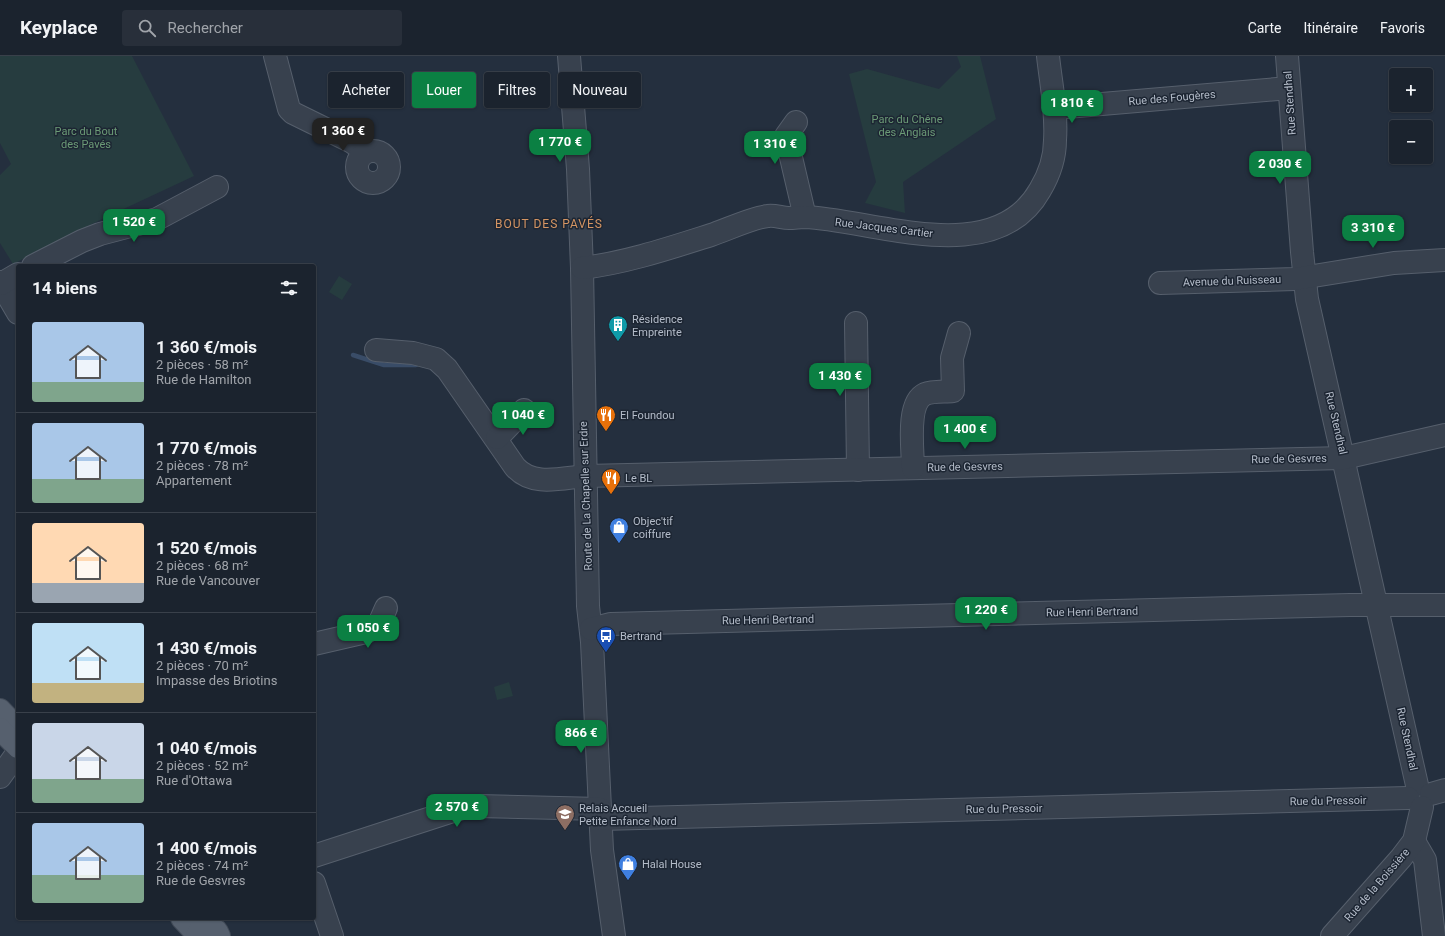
<!DOCTYPE html>
<html lang="fr">
<head>
<meta charset="utf-8">
<style>
	body { margin:0; font-family:Roboto,sans-serif; background:#282f3a; color:#f1f3f6; height:100vh; display:flex; flex-direction:column; font-size:15px; white-space:nowrap }
	* { box-sizing:border-box; margin:0 }
	p { font-size:13px; color:#a0a4aa }
	.icon { flex:none; width:22px; height:22px; fill:none; stroke:currentColor; stroke-width:2; stroke-linecap:round; stroke-linejoin:round }
	.map { position:relative; flex:1; overflow:hidden }
	.panel { position:absolute; left:16px; top:208px; width:300px; height:656px; display:flex; flex-direction:column; background:#1b232e; border-radius:4px; box-shadow:0 1px 3px #0004,0 0 0 1px #39404a }
	.panel>* { flex:none }
	.guide { position:absolute; left:328px; top:16px; width:380px; height:36px; display:flex; gap:8px }
	.controls { position:absolute; left:1389px; top:12px; display:grid; gap:8px }
	.controls a { display:grid; place-items:center; width:44px; height:44px; border-radius:4px; background:#1b232e; box-shadow:0 1px 3px #0004,0 0 0 1px #39404a; font-size:20px }
	.price { position:absolute; translate:-50% -34px; padding:0 9px; border-radius:8px; background:#0b8043; color:#fff; font-size:13px; line-height:26px; filter:drop-shadow(0 1px 2px #0008) }
	.price::after { content:''; position:absolute; left:50%; top:24px; width:12px; height:9px; margin-left:-6px; background:inherit; clip-path:polygon(0 0,100% 0,50% 100%) }
	.price.on { background:#222; color:#fff }
	ul { padding:0; list-style:none }
	li { display:flex; align-items:center; gap:12px; height:100px; padding:0 16px }
	li+li { border-top:1px solid #39404a }
	li span { display:grid; place-items:center; flex:none; width:112px; height:80px; border-radius:4px; color:#555 }
	li>.icon { margin-inline-start:auto }
	span .icon { width:48px; height:48px; fill:#fffc; stroke-width:1 }
	li b { font-size:17px }
	h2 { display:flex; justify-content:space-between; align-items:center; height:48px; padding:0 16px; font-size:17px }
	.tag { padding:0 14px; border-radius:4px; background:#1b232e; box-shadow:0 1px 3px #0004,0 0 0 1px #39404a; font-size:14px; line-height:36px }
	.tag.on { background:#0b8043; color:#fff }
	header { display:flex; align-items:center; gap:24px; box-sizing:border-box; height:56px; padding:0 20px; background:#1b232e; border-bottom:1px solid #39404a }
	header strong { font-size:19px }
	nav { display:flex; gap:22px; margin-inline-start:auto; font-size:14px }
	.search { width:280px; height:36px; background:#282f3a; display:flex; align-items:center; gap:10px; box-sizing:border-box; padding:0 14px; border-radius:4px; color:#a0a4aa; font-size:15px }
	.map>svg:first-child { display:block }
</style>
</head>
<body>
<header>
<strong>Keyplace</strong>
<div class="search"><svg class="icon" aria-label="search" viewBox="0 0 24 24"><circle cx="10" cy="10" r="6"/><path d="M15 15l6 6"/></svg>Rechercher</div>
<nav><a>Carte</a><a>Itinéraire</a><a>Favoris</a></nav>
</header>
<div class="map">
<svg width="1445" height="880" viewBox="0 0 1445 880">
	<rect width="100%" height="100%" fill="#242f3e"/>
	<g fill="#263c3f">
		<polygon points="0,0 132,0 194,120 100,164 13,208 0,187 0,119 11,108 0,87"/>
		<polygon points="957,0 980,0 996,63 903,126 905,157 865,147 876,126 849,18 867,13 939,33 961,11"/>
		<polygon points="339,220 352,228 342,244 329,236"/>
		<polygon points="509,626 513,640 497,644 494,631"/>
	</g>
	<g fill="none" stroke-linecap="round" stroke-linejoin="round">
		<polyline stroke="#394c67" stroke-width="4.5" points="353,299 384,309 416,309"/>
		<defs>
			<g id="minor">
				<polyline points="275,0 289,53 293,57 352,86 366,96"/>
				<polyline points="569,0 578,113 582,212 588,550 592,586 602,794 614,880"/>
				<polyline points="1287,0 1302,196 1307,243 1417,729"/>
				<polyline points="1055,52 1289,32"/>
				<polyline points="796,66 786,80 805,161"/>
				<circle cx="373" cy="111" r="16"/>
				<polyline points="33,210 82,185 100,178 157,163 217,131"/>
				<path d="M582 212C625 207 670 192 711 179 726 174 754 161 768 160 775 159 782 162 789 162 794 162 800 161 805 161 875 164 995 214 1040 134 1049 119 1055 101 1055 84 1057 56 1051 28 1048 0"/>
				<polyline points="0,226 18,257"/>
				<polyline points="1160,227 1295,223 1394,207 1445,204"/>
				<polyline points="1,228 18,218"/>
				<polyline points="856,267 858,414"/>
				<path d="M376 294 413 297 436 303 447 313 515 411C533 431 561 422 586 420L1344 402 1445 379"/>
				<polyline points="497,382 524,354"/>
				<path d="M913 412C913 394 906 347 925 338 933 335 945 336 953 335L952 302 959 277"/>
				<polyline points="591,573 611,568 1350,549 1445,549"/>
				<polyline points="314,588 366,576 379,568 386,552"/>
				<polyline points="0,721 18,696"/>
				<polyline points="1431,738 1445,734"/>
				<polyline points="601,763 1408,742"/>
				<polyline points="1414,785 1425,804 1434,880"/>
				<polyline points="314,800 465,751 477,750 600,753"/>
				<polyline points="314,827 332,880"/>
				<polyline points="1332,880 1401,802 1414,785 1422,751"/>
			</g>
			<g id="major">
				<polyline points="0,654 18,673"/>
				<polyline points="0,673 18,691"/>
				<polyline points="182,862 197,878"/>
				<path d="M197 880 200 874C208 869 216 871 219 880"/>
			</g>
		</defs>
		<use href="#minor" stroke="#565f6c" stroke-width="24"/>
		<use href="#major" stroke="#414a57" stroke-width="24"/>
		<use href="#minor" stroke="#38414e" stroke-width="22"/>
		<use href="#major" stroke="#56606e" stroke-width="22"/>
	</g>
	<defs>
		<symbol id="building-pin" viewBox="-11 -11 22 30"><path d="M0 17L-7.5 6A9.5 9.5 0 1 1 7.5 6Z" fill="#0f9aa8" stroke="#1d2633"/><path d="M-4-6H4V6H1V3H-1V6H-4ZM-2.5-4.3h1.7v1.8h-1.7ZM.8-4.3h1.7v1.8H.8ZM-2.5-1h1.7V.8h-1.7ZM.8-1h1.7V.8H.8Z" fill="#fff"/></symbol>
		<symbol id="restaurant-pin" viewBox="-11 -11 22 30"><path d="M0 17L-7.5 6A9.5 9.5 0 1 1 7.5 6Z" fill="#e8710a" stroke="#1d2633"/><path d="M-5-6h1v4h1v-4h1v4h1v-4h1v5L-1.5 .5V6h-2V.5L-5-1ZM5-6V6H3V1.5H1.5Q1.5-4 5-6Z" fill="#fff"/></symbol>
		<symbol id="shop-pin" viewBox="-11 -11 22 30"><path d="M0 17L-7.5 6A9.5 9.5 0 1 1 7.5 6Z" fill="#3f7fe0" stroke="#1d2633"/><path d="M-5-2.5h2.3a2.7 3.5 0 0 1 5.4 0H5L5.5 6h-11ZM-1.5-2.5h3a1.5 2.3 0 0 0-3 0Z" fill="#fff"/></symbol>
		<symbol id="bus-pin" viewBox="-11 -11 22 30"><path d="M0 17L-7.5 6A9.5 9.5 0 1 1 7.5 6Z" fill="#1a4fb4" stroke="#1d2633"/><path d="M-5-6H5V4H4V6H2V4H-2V6H-4V4H-5ZM-3.5-4V0h7V-4ZM-3.5 1.2v1.5H-2V1.2ZM2 1.2v1.5H3.5V1.2Z" fill="#fff"/></symbol>
		<symbol id="school-pin" viewBox="-11 -11 22 30"><path d="M0 17L-7.5 6A9.5 9.5 0 1 1 7.5 6Z" fill="#8d6e63" stroke="#1d2633"/><path d="M0-5L7-2L0 1L-7-2ZM-4 1L0 2.5L4 1V4Q0 6-4 4Z" fill="#fff"/></symbol>
	</defs>
	<g fill-rule="evenodd">
		<use href="#building-pin" x="607" y="258" width="22" height="30"/>
		<use href="#restaurant-pin" x="595" y="348" width="22" height="30"/>
		<use href="#restaurant-pin" x="600" y="411" width="22" height="30"/>
		<use href="#shop-pin" x="608" y="460" width="22" height="30"/>
		<use href="#bus-pin" x="595" y="569" width="22" height="30"/>
		<use href="#school-pin" x="554" y="747" width="22" height="30"/>
		<use href="#shop-pin" x="617" y="797" width="22" height="30"/>
	</g>
	<g text-anchor="middle" dominant-baseline="central" stroke-width="3" stroke-linejoin="round" paint-order="stroke">
		<g font-size="11" fill="#b4bcc9" stroke="#1d2633">
			<text transform="translate(1172 42) rotate(-5)">Rue des Fougères</text>
			<text transform="translate(1290 47) rotate(-94)">Rue Stendhal</text>
			<text transform="translate(884 172) rotate(7)">Rue Jacques Cartier</text>
			<text transform="translate(1232 225) rotate(-2)">Avenue du Ruisseau</text>
			<text transform="translate(1336 367) rotate(77)">Rue Stendhal</text>
			<text transform="translate(1289 403) rotate(-1)">Rue de Gesvres</text>
			<text transform="translate(965 411) rotate(-1)">Rue de Gesvres</text>
			<text transform="translate(586 440) rotate(-92)">Route de La Chapelle sur Erdre</text>
			<text transform="translate(1092 556) rotate(-1)">Rue Henri Bertrand</text>
			<text transform="translate(768 564) rotate(-1)">Rue Henri Bertrand</text>
			<text transform="translate(1407 683) rotate(78)">Rue Stendhal</text>
			<text transform="translate(1328 745) rotate(-1)">Rue du Pressoir</text>
			<text transform="translate(1004 753) rotate(-1)">Rue du Pressoir</text>
			<text transform="translate(1377 829) rotate(-49)">Rue de la Boissière</text>
		</g>
		<g font-size="11" fill="#6b9a76" stroke="#1d2633">
			<text x="907" y="63">Parc du Chêne<tspan x="907" dy="13">des Anglais</tspan></text>
			<text x="86" y="75">Parc du Bout<tspan x="86" dy="13">des Pavés</tspan></text>
		</g>
		<g font-size="11" fill="#b4bcc9" stroke="#1d2633" text-anchor="start">
			<text x="632" y="263">Résidence<tspan x="632" dy="13">Empreinte</tspan></text>
			<text x="620" y="359">El Foundou</text>
			<text x="625" y="422">Le BL</text>
			<text x="633" y="465">Objec'tif<tspan x="633" dy="13">coiffure</tspan></text>
			<text x="620" y="580">Bertrand</text>
			<text x="579" y="752">Relais Accueil<tspan x="579" dy="13">Petite Enfance Nord</tspan></text>
			<text x="642" y="808">Halal House</text>
		</g>
		<g font-size="12" letter-spacing="1" fill="#d59563" stroke="#1d2633">
			<text x="549" y="168">BOUT DES PAVÉS</text>
		</g>
	</g>
</svg>
<div class="controls">
<a>+</a>
<a>−</a>
</div>
<b class="price" style="left:1072px;top:68px">1 810 €</b>
<b class="price on" style="left:343px;top:96px">1 360 €</b>
<b class="price" style="left:560px;top:107px">1 770 €</b>
<b class="price" style="left:775px;top:109px">1 310 €</b>
<b class="price" style="left:1280px;top:129px">2 030 €</b>
<b class="price" style="left:134px;top:187px">1 520 €</b>
<b class="price" style="left:1373px;top:193px">3 310 €</b>
<b class="price" style="left:840px;top:341px">1 430 €</b>
<b class="price" style="left:523px;top:380px">1 040 €</b>
<b class="price" style="left:965px;top:394px">1 400 €</b>
<b class="price" style="left:986px;top:575px">1 220 €</b>
<b class="price" style="left:368px;top:593px">1 050 €</b>
<b class="price" style="left:581px;top:698px">866 €</b>
<b class="price" style="left:457px;top:772px">2 570 €</b>
<div class="guide">
<a class="tag">Acheter</a>
<a class="tag on">Louer</a>
<a class="tag">Filtres</a>
<a class="tag">Nouveau</a>
</div>
<section class="panel">
<h2>14 biens<svg class="icon" aria-label="filters" viewBox="0 0 24 24"><path d="M4 7h16M4 17h16"/><circle cx="9" cy="7" r="2"/><circle cx="15" cy="17" r="2"/></svg></h2>
<ul>
<li><span style="background:linear-gradient(#a9c7e8 75%,#7fa58c 0)"><svg class="icon" aria-label="home" viewBox="0 0 24 24"><path d="M3 11l9-7 9 7M6 9v11h12V9"/></svg></span><div><b>1 360 €/mois</b><p>2 pièces · 58 m²</p><p>Rue de Hamilton</p></div></li>
<li><span style="background:linear-gradient(#a9c7e8 70%,#7fa58c 0)"><svg class="icon" aria-label="home" viewBox="0 0 24 24"><path d="M3 11l9-7 9 7M6 9v11h12V9"/></svg></span><div><b>1 770 €/mois</b><p>2 pièces · 78 m²</p><p>Appartement</p></div></li>
<li><span style="background:linear-gradient(#ffd9b3 75%,#9aa5b1 0)"><svg class="icon" aria-label="home" viewBox="0 0 24 24"><path d="M3 11l9-7 9 7M6 9v11h12V9"/></svg></span><div><b>1 520 €/mois</b><p>2 pièces · 68 m²</p><p>Rue de Vancouver</p></div></li>
<li><span style="background:linear-gradient(#bfe0f5 75%,#c2b280 0)"><svg class="icon" aria-label="home" viewBox="0 0 24 24"><path d="M3 11l9-7 9 7M6 9v11h12V9"/></svg></span><div><b>1 430 €/mois</b><p>2 pièces · 70 m²</p><p>Impasse des Briotins</p></div></li>
<li><span style="background:linear-gradient(#c9d6e8 70%,#7fa58c 0)"><svg class="icon" aria-label="home" viewBox="0 0 24 24"><path d="M3 11l9-7 9 7M6 9v11h12V9"/></svg></span><div><b>1 040 €/mois</b><p>2 pièces · 52 m²</p><p>Rue d'Ottawa</p></div></li>
<li><span style="background:linear-gradient(#a9c7e8 65%,#7fa58c 0)"><svg class="icon" aria-label="home" viewBox="0 0 24 24"><path d="M3 11l9-7 9 7M6 9v11h12V9"/></svg></span><div><b>1 400 €/mois</b><p>2 pièces · 74 m²</p><p>Rue de Gesvres</p></div></li>
</ul>
</section>
</div>
</body>
</html>
